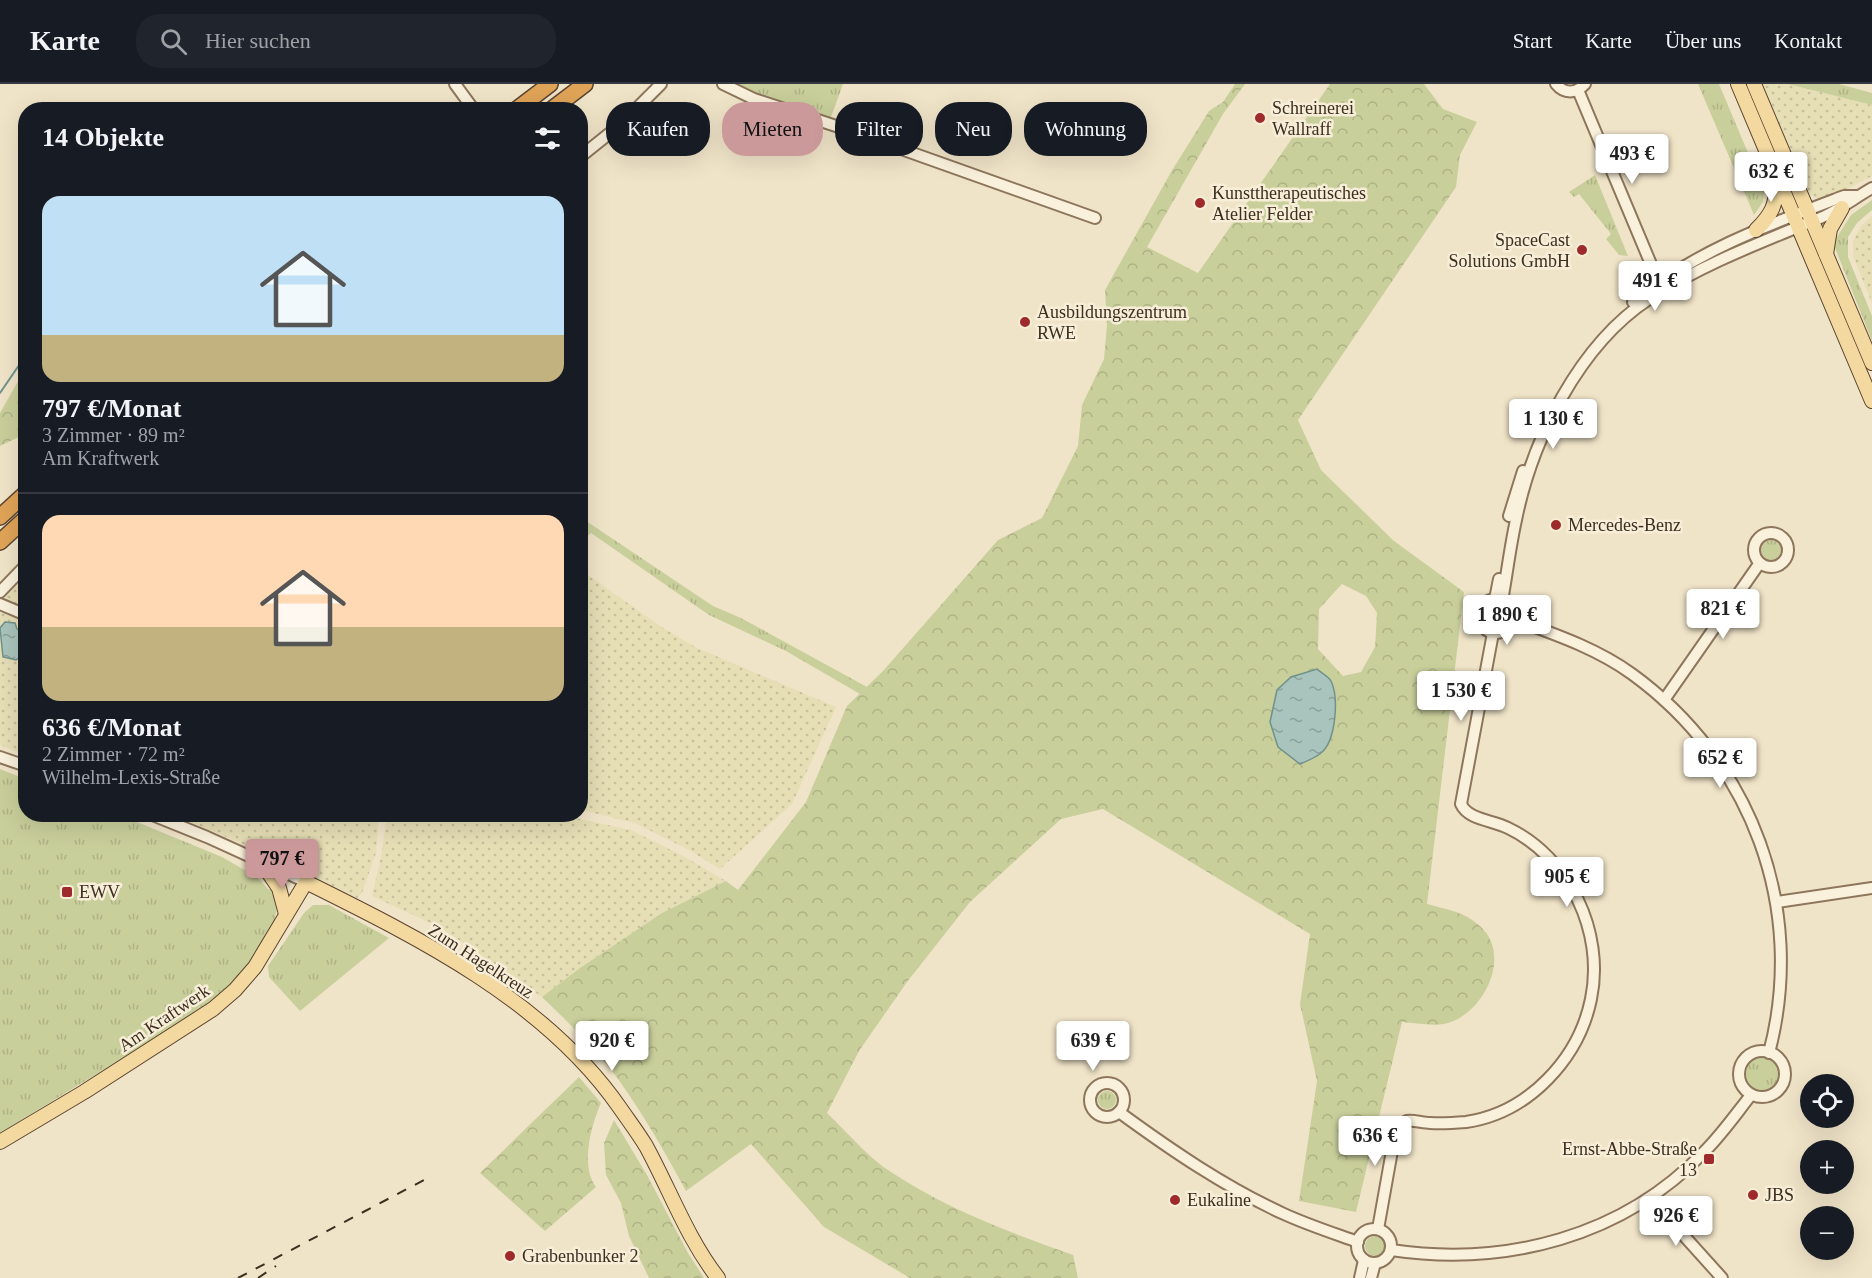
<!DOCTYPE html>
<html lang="de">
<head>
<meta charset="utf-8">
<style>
	body { margin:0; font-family:Georgia,serif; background:#20242c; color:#f1f3f6; height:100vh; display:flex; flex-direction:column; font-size:22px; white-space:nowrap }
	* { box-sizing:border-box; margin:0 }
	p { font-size:20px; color:#9ea1a6 }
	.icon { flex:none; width:33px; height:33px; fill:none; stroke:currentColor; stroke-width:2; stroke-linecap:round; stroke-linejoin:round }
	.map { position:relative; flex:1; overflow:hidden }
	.side { position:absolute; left:18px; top:18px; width:570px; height:720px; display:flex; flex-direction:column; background:#171b24; border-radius:24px; box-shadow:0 6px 24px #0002 }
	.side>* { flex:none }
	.guide { position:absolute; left:606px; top:18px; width:570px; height:54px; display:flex; gap:12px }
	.buttons { position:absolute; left:1800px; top:990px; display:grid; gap:12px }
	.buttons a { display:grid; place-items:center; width:54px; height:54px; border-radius:50%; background:#171b24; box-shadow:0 6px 24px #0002; font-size:30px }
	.price { position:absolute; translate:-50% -51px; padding:0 14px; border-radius:6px; background:#fff; color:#222; font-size:20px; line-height:39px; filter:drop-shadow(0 2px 3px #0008) }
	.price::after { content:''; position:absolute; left:50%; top:36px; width:18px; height:14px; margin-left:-9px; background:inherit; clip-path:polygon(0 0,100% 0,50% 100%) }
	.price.on { background:#cc999b; color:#111 }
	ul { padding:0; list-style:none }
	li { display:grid; align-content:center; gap:12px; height:318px; padding:0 24px }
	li+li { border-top:2px solid #363941 }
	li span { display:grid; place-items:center; height:186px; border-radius:18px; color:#555 }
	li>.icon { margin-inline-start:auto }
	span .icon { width:108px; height:108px; fill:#fffc; stroke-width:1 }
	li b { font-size:26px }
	h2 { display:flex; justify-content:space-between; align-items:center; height:72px; padding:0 24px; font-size:26px }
	.tag { padding:0 21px; border-radius:24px; background:#171b24; box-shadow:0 6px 24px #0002; font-size:21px; line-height:54px }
	.tag.on { background:#cc999b; color:#111 }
	header { display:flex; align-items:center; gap:36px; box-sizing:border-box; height:84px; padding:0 30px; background:#171b24; border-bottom:2px solid #363941 }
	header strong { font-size:28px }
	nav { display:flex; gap:33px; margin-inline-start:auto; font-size:21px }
	.search { width:420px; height:54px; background:#20242c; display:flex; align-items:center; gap:15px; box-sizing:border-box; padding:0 21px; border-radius:24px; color:#9ea1a6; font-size:22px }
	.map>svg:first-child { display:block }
</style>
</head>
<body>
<header>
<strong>Karte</strong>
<div class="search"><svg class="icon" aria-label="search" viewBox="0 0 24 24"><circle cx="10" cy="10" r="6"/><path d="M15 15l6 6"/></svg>Hier suchen</div>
<nav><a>Start</a><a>Karte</a><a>Über uns</a><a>Kontakt</a></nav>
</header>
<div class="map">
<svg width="1872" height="1194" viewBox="0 0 1872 1194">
	<defs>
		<pattern id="farmland-dots" width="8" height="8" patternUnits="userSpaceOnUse" patternTransform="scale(1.5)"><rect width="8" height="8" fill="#e6deb5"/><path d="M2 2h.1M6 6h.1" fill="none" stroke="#c6bf9b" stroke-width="1.8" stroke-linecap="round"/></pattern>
		<pattern id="grass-tufts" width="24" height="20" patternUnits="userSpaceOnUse" patternTransform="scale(1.5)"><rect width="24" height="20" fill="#c9cf9b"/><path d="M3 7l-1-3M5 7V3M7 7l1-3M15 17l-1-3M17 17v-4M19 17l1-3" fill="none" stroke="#aeb285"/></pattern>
		<pattern id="forest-crowns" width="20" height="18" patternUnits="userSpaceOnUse" patternTransform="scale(1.5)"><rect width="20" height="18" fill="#c9cf9b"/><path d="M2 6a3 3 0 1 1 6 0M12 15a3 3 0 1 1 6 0" fill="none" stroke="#aeb285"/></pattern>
		<pattern id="water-ripples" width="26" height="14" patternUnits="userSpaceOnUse" patternTransform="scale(1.5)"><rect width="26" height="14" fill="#a9c4bc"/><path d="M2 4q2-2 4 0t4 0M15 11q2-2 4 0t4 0" fill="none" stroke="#8ba098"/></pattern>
	</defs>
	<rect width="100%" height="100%" fill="#f0e4c8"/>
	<g fill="url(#farmland-dots)">
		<polygon points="1760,0 1788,0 1872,21 1872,92 1834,112 1817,114 1808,110"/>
		<polygon points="1872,132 1872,219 1853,172 1853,157 1861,142"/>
		<polygon points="581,486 660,542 697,564 836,623 792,720 720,785 689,766 635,739 581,726"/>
		<polygon points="25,487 25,527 8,519 4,510"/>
		<polygon points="4,527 25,536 25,671 0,661 0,529"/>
		<polygon points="387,730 561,731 631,746 685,773 726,797 662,829 580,884 542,913 439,843 372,812 381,773"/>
		<polygon points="174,731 379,731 376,769 362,809 357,814 273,773"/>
	</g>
	<g fill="url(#grass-tufts)">
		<polygon points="736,0 843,0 830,36 756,11"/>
		<polygon points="1698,0 1719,0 1764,107 1763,118 1754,131"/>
		<polygon points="1788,0 1839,0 1872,9 1872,21"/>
		<polygon points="1595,91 1628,172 1619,171 1606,155 1611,150 1579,110 1574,113 1569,108"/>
		<polygon points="1872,116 1872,126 1857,139 1848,153 1848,173 1872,232 1872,257 1833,159 1851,131"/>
		<polygon points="580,433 713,522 741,534 867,603 860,610 786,567 709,531 591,449 581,458"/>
		<circle cx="1771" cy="466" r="10"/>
		<circle cx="1496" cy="532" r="9"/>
		<path d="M0 685 25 695 26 730 120 731 222 773 257 793 268 805 275 807C288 843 236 898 211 920L0 1049Z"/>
		<polygon points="313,821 329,821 389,854 300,927 269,893 268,882 304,829"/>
		<circle cx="1763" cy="990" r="17"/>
		<circle cx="1107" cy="1016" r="9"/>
		<circle cx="1375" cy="1162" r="10"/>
	</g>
	<g fill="url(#forest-crowns)" fill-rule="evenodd">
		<path d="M1235 0H1245L1223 30 1147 163 1198 189 1330 0H1424L1443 25 1477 38 1460 71 1456 103 1298 336 1321 386 1394 457 1464 508 1427 820C1448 826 1464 827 1481 843 1513 873 1482 933 1444 940 1431 942 1415 939 1402 938L1356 1128 1299 1117 1317 997 1300 920 1310 850 1103 725 1061 735 970 818 907 898 859 967 827 1029C845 1046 868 1073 888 1086 944 1124 1009 1148 1073 1171L1078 1194H910L824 1143 751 1060 686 1107C665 1068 643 1030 618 995 596 965 568 938 542 913L580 884 662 829 726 797 738 806 806 718 847 622 883 587 998 456 1042 434 1078 362 1082 321 1104 275 1107 241 1105 206 1171 88 1209 27 1223 18ZM1342 500 1366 512 1377 529 1375 563 1361 588 1343 592 1318 565 1319 525Z"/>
		<polygon points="25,285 25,350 0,362 0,329"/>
		<path d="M579 993 601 1019C591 1042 580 1081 596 1103L545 1147 480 1089Z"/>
		<polygon points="614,1036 647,1091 688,1169 704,1194 649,1194 629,1152 621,1119 606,1091 604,1059"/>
	</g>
	<g fill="url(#water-ripples)" stroke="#6f938a" stroke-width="1.5">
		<polygon points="5,538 15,539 17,545 25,548 25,569 16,576 3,573 0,544"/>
		<path d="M1317 585C1321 589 1328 592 1331 597 1339 614 1336 657 1321 669 1315 674 1307 677 1300 680L1278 663 1270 638 1277 606 1291 593Z"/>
	</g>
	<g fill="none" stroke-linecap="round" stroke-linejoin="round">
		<polyline stroke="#6f938a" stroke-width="2" points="0,309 26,271"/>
		<defs>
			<g id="minor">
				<polyline points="455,0 474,26"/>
				<polyline points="723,0 754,15 845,45 1095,134"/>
				<path d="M1556 0C1564 10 1576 10 1585 0"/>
				<polyline points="1578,6 1661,204"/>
				<polyline points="580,73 620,41 661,0"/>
				<path d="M1633 218C1695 167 1770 140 1844 112H1857"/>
				<polyline points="1509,432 1523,387"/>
				<circle cx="1771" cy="466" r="17"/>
				<polyline points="0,508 26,481"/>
				<polyline points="1495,515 1499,495"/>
				<circle cx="1496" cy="532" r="17"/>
				<path d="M1502 517C1507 490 1510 463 1516 436 1532 356 1579 261 1649 215 1704 179 1765 157 1825 132 1842 124 1856 113 1872 104"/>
				<polyline points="0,520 26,531"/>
				<path d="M1513 535C1554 550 1596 564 1632 590 1752 677 1807 825 1769 969"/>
				<polyline points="1664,616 1759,480"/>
				<polyline points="0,673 26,682"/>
				<polyline points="150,730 207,753 306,798"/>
				<polyline points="1777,818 1872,804"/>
				<circle cx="1762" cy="990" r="23"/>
				<circle cx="1107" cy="1016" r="17"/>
				<path d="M1119 1028C1171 1066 1225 1103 1284 1130 1308 1141 1333 1149 1358 1158"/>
				<polyline points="1650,1114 1722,1194"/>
				<path d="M1378 1145 1395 1050C1398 1044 1401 1039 1407 1037 1414 1036 1423 1039 1430 1039 1442 1040 1454 1039 1466 1038 1529 1029 1579 974 1591 915 1605 848 1569 773 1508 744 1493 736 1468 736 1461 720L1493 549"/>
				<circle cx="1374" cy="1162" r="17"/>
				<path d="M1391 1166C1506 1183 1623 1153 1705 1067 1722 1050 1736 1030 1751 1011"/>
				<polyline points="1360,1194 1364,1176"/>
				<polyline points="1371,1194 1375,1179"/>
			</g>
			<g id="major">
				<polyline points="1738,0 1872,317"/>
				<polyline points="1754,0 1872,279"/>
				<path d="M1756 146C1773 129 1775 122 1778 98"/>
				<polyline points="1826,170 1830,145 1842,124"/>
				<polyline points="260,776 279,804 286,830"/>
				<path d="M0 1058 84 1008 213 925 235 906 255 883 306 798C419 854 546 917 620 1024 629 1037 638 1049 646 1062 670 1106 687 1154 718 1194"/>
			</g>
			<g id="highway">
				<polyline points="516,26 550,0"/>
				<polyline points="551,26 585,0"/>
				<polyline points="0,433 26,409"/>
				<polyline points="0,458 26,434"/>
			</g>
		</defs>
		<use href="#minor" stroke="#8d765c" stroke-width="14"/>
		<use href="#major" stroke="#5b4430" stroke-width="16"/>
		<use href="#highway" stroke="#5b4430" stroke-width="18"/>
		<use href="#minor" stroke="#faf1dc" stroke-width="10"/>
		<use href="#major" stroke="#f3d9a0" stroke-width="14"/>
		<use href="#highway" stroke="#e0a458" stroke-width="15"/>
		<g stroke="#3d2e20" stroke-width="2" stroke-dasharray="10 10" stroke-linecap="butt">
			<polyline points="238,1194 424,1096"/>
			<polyline points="258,1194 276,1182"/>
		</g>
	</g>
	<g fill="#9e2a2b" stroke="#f7eed8" stroke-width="2">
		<circle cx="1260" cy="34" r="6"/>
		<circle cx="1200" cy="119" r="6"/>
		<circle cx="1582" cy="166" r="6"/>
		<circle cx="1025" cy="238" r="6"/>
		<circle cx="1556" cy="441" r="6"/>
		<rect x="61" y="802" width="12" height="12" rx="3"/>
		<rect x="1703" y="1069" width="12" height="12" rx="3"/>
		<circle cx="1753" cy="1111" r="6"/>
		<circle cx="1175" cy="1116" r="6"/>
		<circle cx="510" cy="1172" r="6"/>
	</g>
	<g text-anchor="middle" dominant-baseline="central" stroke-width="5" stroke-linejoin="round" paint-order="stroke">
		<g font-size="18" fill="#3d2e20" stroke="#f7eed8" text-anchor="start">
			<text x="1272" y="24">Schreinerei<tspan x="1272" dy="21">Wallraff</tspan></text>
			<text x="1212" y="109">Kunsttherapeutisches<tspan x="1212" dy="21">Atelier Felder</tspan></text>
			<text x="1570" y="156" text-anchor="end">SpaceCast<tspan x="1570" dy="21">Solutions GmbH</tspan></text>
			<text x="1037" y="228">Ausbildungszentrum<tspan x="1037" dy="21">RWE</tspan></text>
			<text x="1568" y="441">Mercedes-Benz</text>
			<text x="79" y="808">EWV</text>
			<text x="1697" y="1065" text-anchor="end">Ernst-Abbe-Straße<tspan x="1697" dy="21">13</tspan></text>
			<text x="1765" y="1111">JBS</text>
			<text x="1187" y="1116">Eukaline</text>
			<text x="522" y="1172">Grabenbunker 2</text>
		</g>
		<g font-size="18" fill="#3d2e20" stroke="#f7eed8">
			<text transform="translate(481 877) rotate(33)">Zum Hagelkreuz</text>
			<text transform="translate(164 934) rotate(-34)">Am Kraftwerk</text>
		</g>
	</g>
</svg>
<div class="buttons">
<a><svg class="icon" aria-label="locate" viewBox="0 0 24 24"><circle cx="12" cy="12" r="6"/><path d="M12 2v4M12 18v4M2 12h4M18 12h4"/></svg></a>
<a>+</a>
<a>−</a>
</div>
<b class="price" style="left:1632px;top:101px">493 €</b>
<b class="price" style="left:1771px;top:119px">632 €</b>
<b class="price" style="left:1655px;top:228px">491 €</b>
<b class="price" style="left:1553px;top:366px">1 130 €</b>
<b class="price" style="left:1723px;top:556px">821 €</b>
<b class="price" style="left:1507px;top:562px">1 890 €</b>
<b class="price" style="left:1461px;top:638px">1 530 €</b>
<b class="price" style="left:1720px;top:705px">652 €</b>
<b class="price on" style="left:282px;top:806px">797 €</b>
<b class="price" style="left:1567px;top:824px">905 €</b>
<b class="price" style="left:612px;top:988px">920 €</b>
<b class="price" style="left:1093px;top:988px">639 €</b>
<b class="price" style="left:1375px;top:1083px">636 €</b>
<b class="price" style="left:1676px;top:1163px">926 €</b>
<div class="guide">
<a class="tag">Kaufen</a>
<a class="tag on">Mieten</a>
<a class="tag">Filter</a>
<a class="tag">Neu</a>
<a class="tag">Wohnung</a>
</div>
<section class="side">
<h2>14 Objekte<svg class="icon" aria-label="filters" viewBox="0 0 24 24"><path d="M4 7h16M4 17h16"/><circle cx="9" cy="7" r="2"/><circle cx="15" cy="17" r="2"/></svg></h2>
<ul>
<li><span style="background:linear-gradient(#bfe0f5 75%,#c2b280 0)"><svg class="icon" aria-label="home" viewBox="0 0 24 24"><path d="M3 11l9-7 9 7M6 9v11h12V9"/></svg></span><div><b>797 €/Monat</b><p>3 Zimmer · 89 m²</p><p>Am Kraftwerk</p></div></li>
<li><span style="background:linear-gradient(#ffd9b3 60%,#c2b280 0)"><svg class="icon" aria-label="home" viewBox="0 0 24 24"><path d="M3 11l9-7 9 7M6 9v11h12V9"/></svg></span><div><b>636 €/Monat</b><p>2 Zimmer · 72 m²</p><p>Wilhelm-Lexis-Straße</p></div></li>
</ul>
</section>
</div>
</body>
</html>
